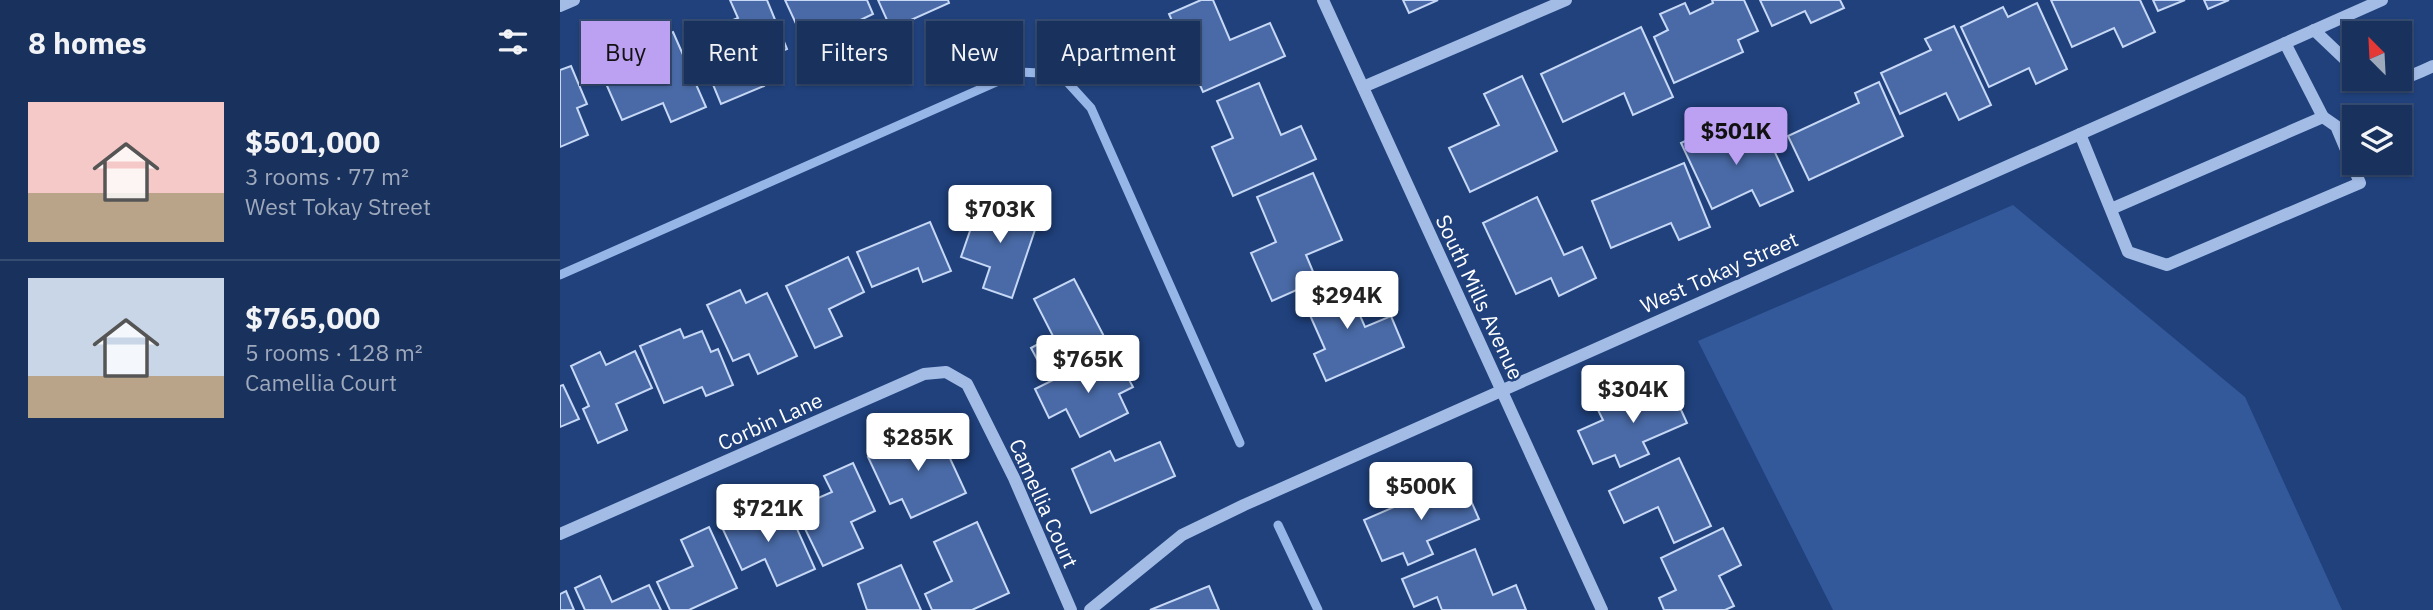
<!DOCTYPE html>
<html lang="en">
<head>
<meta charset="utf-8">
<style>
	body { margin:0; font-family:"IBM Plex Sans",sans-serif; background:#213963; color:#f1f3f6; height:100vh; display:flex; flex-direction:column; font-size:26px; white-space:nowrap }
	* { box-sizing:border-box; margin:0 }
	p { font-size:23px; color:#9fa9bc }
	.icon { flex:none; width:38px; height:38px; fill:none; stroke:currentColor; stroke-width:2; stroke-linecap:round; stroke-linejoin:round }
	.map { position:relative; flex:1; overflow:hidden }
	.sheet { display:flex; flex-direction:column; background:#18315d; width:560px }
	.sheet>* { flex:none }
	.top-card { position:absolute; left:21px; top:21px; width:665px; height:63px; display:flex; gap:14px }
	.needle { width:46px; rotate:336deg }
	.tools { position:absolute; left:1782px; top:21px; display:grid; gap:14px }
	.tools a { display:grid; place-items:center; width:70px; height:70px; border-radius:0px; background:#18315d; box-shadow:0 2px 5px #0004,0 0 0 2px #364c72; font-size:35px }
	.price { position:absolute; translate:-50% -60px; padding:0 16px; border-radius:7px; background:#fff; color:#222; font-size:23px; line-height:46px; filter:drop-shadow(0 2px 4px #0008) }
	.price::after { content:''; position:absolute; left:50%; top:42px; width:21px; height:16px; margin-left:-10px; background:inherit; clip-path:polygon(0 0,100% 0,50% 100%) }
	.price.active { background:#bca0f2; color:#111 }
	ul { padding:0; list-style:none }
	li { display:flex; align-items:center; gap:21px; height:175px; padding:0 28px }
	li+li { border-top:2px solid #364c72 }
	li span { display:grid; place-items:center; flex:none; width:196px; height:140px; border-radius:0px; color:#555 }
	li>.icon { margin-inline-start:auto }
	span .icon { width:84px; height:84px; fill:#fffc; stroke-width:1 }
	li b { font-size:30px }
	h2 { display:flex; justify-content:space-between; align-items:center; height:84px; padding:0 28px; font-size:30px }
	.chip { padding:0 24px; border-radius:0px; background:#18315d; box-shadow:0 2px 5px #0004,0 0 0 2px #364c72; font-size:24px; line-height:63px }
	.chip.active { background:#bca0f2; color:#111 }
	main { display:flex; flex:1; min-height:0 }
	.map>svg:first-child { display:block }
</style>
</head>
<body>
<main>
<section class="sheet">
<h2>8 homes<svg class="icon" aria-label="filters" viewBox="0 0 24 24"><path d="M4 7h16M4 17h16"/><circle cx="9" cy="7" r="2"/><circle cx="15" cy="17" r="2"/></svg></h2>
<ul>
<li><span style="background:linear-gradient(#f6c9c9 65%,#b9a48a 0)"><svg class="icon" aria-label="home" viewBox="0 0 24 24"><path d="M3 11l9-7 9 7M6 9v11h12V9"/></svg></span><div><b>$501,000</b><p>3 rooms · 77 m²</p><p>West Tokay Street</p></div></li>
<li><span style="background:linear-gradient(#c9d6e8 70%,#b9a48a 0)"><svg class="icon" aria-label="home" viewBox="0 0 24 24"><path d="M3 11l9-7 9 7M6 9v11h12V9"/></svg></span><div><b>$765,000</b><p>5 rooms · 128 m²</p><p>Camellia Court</p></div></li>
</ul>
</section>
<div class="map">
<svg width="1873" height="610" viewBox="0 0 1873 610">
	<rect width="100%" height="100%" fill="#20417c"/>
	<polygon fill="#33599a" points="1453,205 1685,397 1782,610 1273,610 1138,341"/>
	<g fill="none" stroke-linecap="round" stroke-linejoin="round">
		<g stroke="#97b6e8" stroke-width="9">
			<polyline points="0,275 459,72 500,74 531,108 680,443"/>
			<polyline points="718,525 758,610"/>
		</g>
	</g>
	<g fill="#496aa6" stroke="#c6d8f5" stroke-width="2">
		<polygon points="170,0 207,0 227,49 194,63 204,86 161,104 133,36 178,18"/>
		<polygon points="225,0 307,0 313,14 269,35 274,45 251,56"/>
		<polygon points="318,0 388,0 389,3 331,29"/>
		<polygon points="641,0 653,0 670,40 710,23 725,56 643,92 609,14"/>
		<polygon points="843,0 878,0 849,13"/>
		<polygon points="1152,0 1184,0 1198,31 1178,40 1183,52 1114,83 1094,37 1108,30 1100,14 1125,3 1130,14 1153,3"/>
		<polygon points="1200,0 1280,0 1284,8 1251,23 1245,11 1212,26"/>
		<polygon points="1491,0 1580,0 1595,32 1563,47 1554,28 1512,47"/>
		<polygon points="1593,0 1625,0 1598,11"/>
		<polygon points="1644,0 1669,0 1648,9"/>
		<polygon points="1477,3 1507,69 1476,84 1469,68 1429,87 1401,27 1443,7 1448,17"/>
		<polygon points="1394,26 1431,105 1399,120 1386,93 1340,114 1321,73 1371,50 1365,39"/>
		<polygon points="1081,27 1113,97 1073,115 1064,93 1003,122 981,74"/>
		<polygon points="113,32 146,107 111,122 103,103 62,120 33,54 67,40 71,50"/>
		<polygon points="11,66 27,104 17,108 28,135 0,147 0,70"/>
		<polygon points="962,76 997,151 910,192 889,148 939,125 924,94"/>
		<polygon points="1319,82 1343,136 1249,180 1228,136 1299,103 1295,93"/>
		<polygon points="699,83 721,135 741,126 756,159 673,196 652,147 673,138 657,101"/>
		<polygon points="1161,124 1172,147 1205,131 1233,191 1200,206 1192,190 1152,209 1121,143"/>
		<polygon points="1124,163 1150,227 1119,240 1111,223 1051,248 1032,201"/>
		<polygon points="753,173 782,240 746,255 757,281 712,301 691,253 716,242 697,197"/>
		<polygon points="977,197 1004,255 1022,247 1036,278 999,296 991,278 956,294 923,223"/>
		<polygon points="421,199 479,218 452,298 423,288 430,267 401,257"/>
		<polygon points="370,222 391,271 363,282 358,268 312,287 297,252"/>
		<polygon points="288,257 304,292 269,309 282,336 255,348 226,286"/>
		<polygon points="783,277 805,327 831,316 844,347 766,381 754,354 765,349 741,295"/>
		<polygon points="514,279 547,342 485,374 471,348 493,336 474,299"/>
		<polygon points="180,290 186,303 207,293 237,356 198,374 189,354 173,361 147,305"/>
		<polygon points="120,329 124,338 142,331 151,352 158,349 173,385 146,396 142,387 104,403 80,346"/>
		<polygon points="75,351 92,388 56,404 67,430 38,443 23,409 29,406 11,366 40,352 46,365"/>
		<polygon points="556,356 573,387 559,394 568,413 520,437 506,409 489,418 475,389 537,358 540,364"/>
		<polygon points="1107,379 1127,423 1083,442 1089,454 1060,467 1055,455 1033,464 1018,431 1043,420 1038,410"/>
		<polygon points="3,385 19,419 0,427 0,386"/>
		<polygon points="375,426 406,493 351,518 342,499 330,504 308,457"/>
		<polygon points="600,442 615,476 531,513 512,469 550,451 555,461"/>
		<polygon points="1119,458 1151,526 1114,543 1098,507 1064,523 1049,491"/>
		<polygon points="293,463 315,511 291,522 303,548 263,566 235,508 272,492 264,476"/>
		<polygon points="901,478 919,519 867,541 873,554 848,565 843,553 822,561 804,520"/>
		<polygon points="190,506 198,525 229,511 255,569 217,586 205,559 182,570 159,521"/>
		<polygon points="417,522 449,593 412,610 372,610 365,594 392,581 374,542"/>
		<polygon points="149,527 177,588 129,610 110,610 97,582 133,566 121,540"/>
		<polygon points="1163,528 1181,565 1159,576 1174,606 1165,610 1104,610 1099,598 1116,590 1101,558"/>
		<polygon points="915,549 933,595 956,585 966,610 882,610 877,597 854,607 842,579"/>
		<polygon points="341,565 361,610 307,610 298,584"/>
		<polygon points="40,576 52,602 89,585 101,610 25,610 15,588"/>
		<polygon points="649,586 659,610 590,610"/>
		<polygon points="6,591 14,610 0,610 0,594"/>
	</g>
	<g fill="none" stroke-linecap="round" stroke-linejoin="round">
		<g stroke="#a3bce6" stroke-width="12">
			<polyline points="763,0 1042,610"/>
			<polyline points="0,6 14,0"/>
			<polyline points="1754,30 1794,68"/>
			<polyline points="1725,43 1763,117"/>
			<path d="M1808 79C1829 87 1854 75 1873 66"/>
			<polyline points="803,87 1006,0"/>
			<polyline points="1520,134 1568,252 1607,265 1800,183 1776,126 1763,117 1551,209"/>
			<polyline points="0,534 364,374 386,372 407,384 454,478 511,610"/>
			<polyline points="530,610 622,535 684,505 1822,0"/>
		</g>
	</g>
	<g text-anchor="middle" dominant-baseline="central" stroke-width="5" stroke-linejoin="round" paint-order="stroke">
		<g font-size="21" fill="#fff" stroke="#20417c">
			<text transform="translate(1159 272) rotate(-24)">West Tokay Street</text>
			<text transform="translate(920 297) rotate(65)">South Mills Avenue</text>
			<text transform="translate(210 421) rotate(-24)">Corbin Lane</text>
			<text transform="translate(484 503) rotate(66)">Camellia Court</text>
		</g>
	</g>
</svg>
<div class="tools">
<a><svg class="needle" viewBox="-14 -14 28 28"><path d="M0-13l5 13h-10z" fill="#e53935"/><path d="M0 13l5-13h-10z" fill="#9fa9bc"/></svg></a>
<a><svg class="icon" aria-label="layers" viewBox="0 0 24 24"><path d="M12 4l9 5-9 5-9-5zM3 14l9 5 9-5"/></svg></a>
</div>
<b class="price active" style="left:1176px;top:167px">$501K</b>
<b class="price" style="left:440px;top:245px">$703K</b>
<b class="price" style="left:787px;top:331px">$294K</b>
<b class="price" style="left:528px;top:395px">$765K</b>
<b class="price" style="left:1073px;top:425px">$304K</b>
<b class="price" style="left:358px;top:473px">$285K</b>
<b class="price" style="left:861px;top:522px">$500K</b>
<b class="price" style="left:208px;top:544px">$721K</b>
<div class="top-card">
<a class="chip active">Buy</a>
<a class="chip">Rent</a>
<a class="chip">Filters</a>
<a class="chip">New</a>
<a class="chip">Apartment</a>
</div>
</div>
</main>
</body>
</html>
